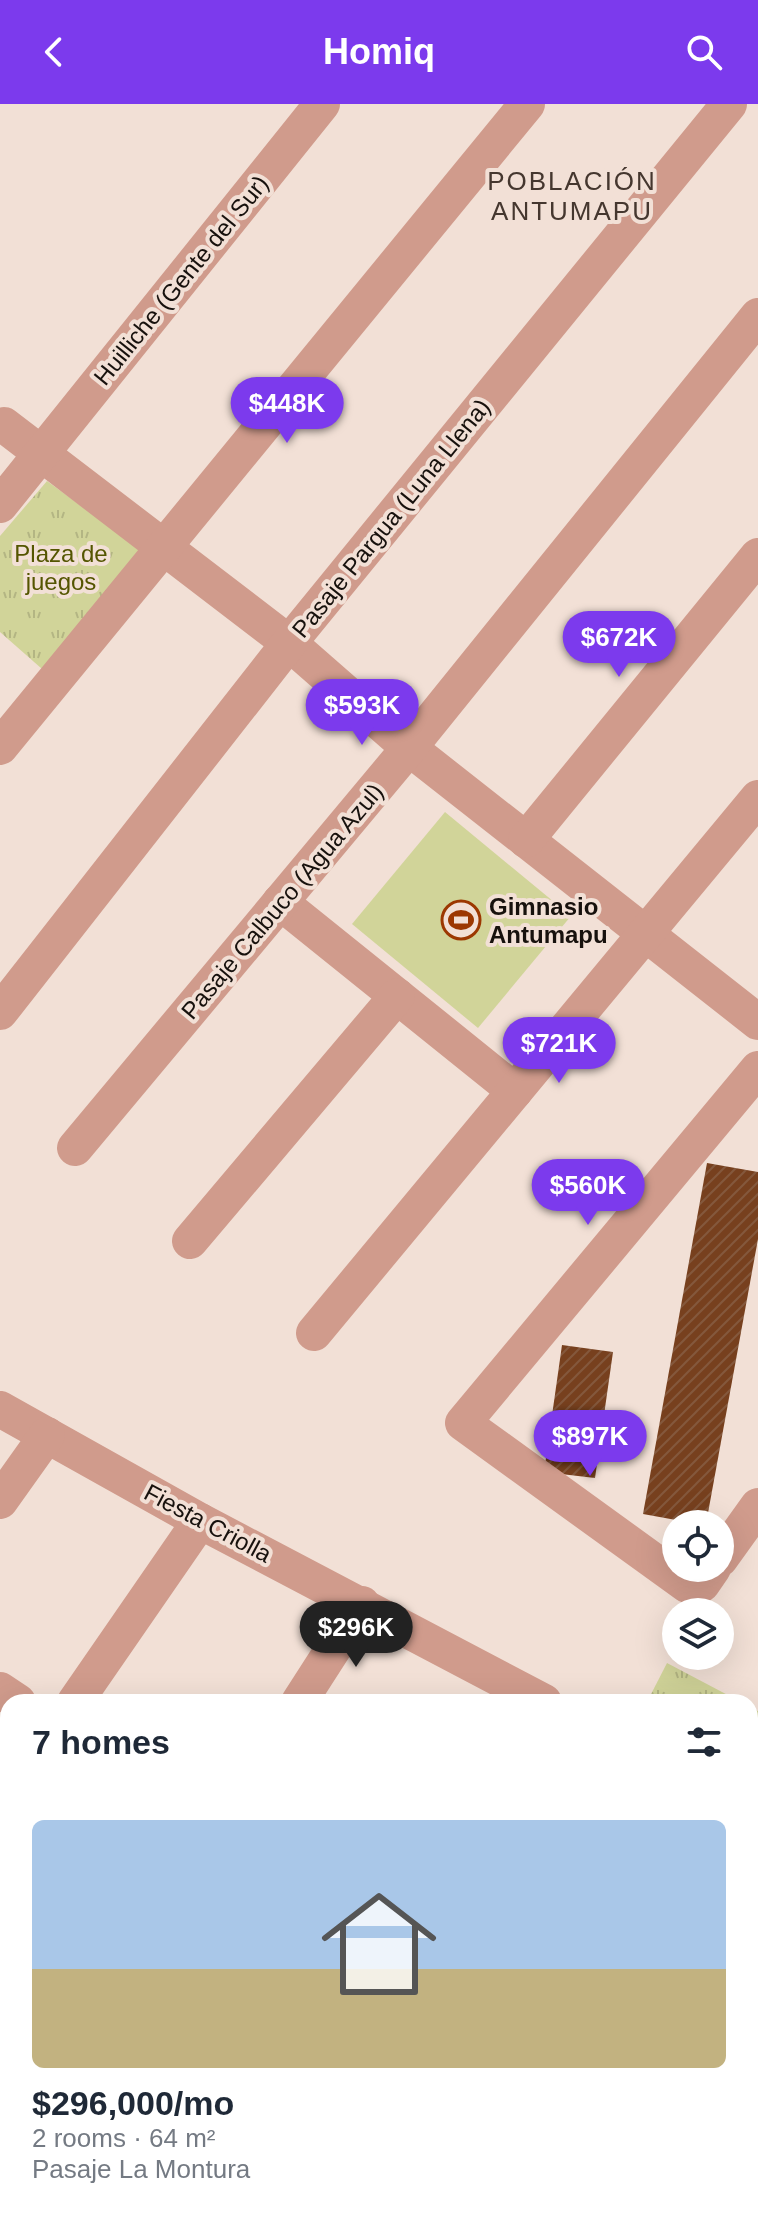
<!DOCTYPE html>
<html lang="en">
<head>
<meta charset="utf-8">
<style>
	body { margin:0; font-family:Helvetica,sans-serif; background:#f2f2f3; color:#1f2937; height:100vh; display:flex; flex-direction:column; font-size:30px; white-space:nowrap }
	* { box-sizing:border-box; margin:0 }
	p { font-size:26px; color:#747a83 }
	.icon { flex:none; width:44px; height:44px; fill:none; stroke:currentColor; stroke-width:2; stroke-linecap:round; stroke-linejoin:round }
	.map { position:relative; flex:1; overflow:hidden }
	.details { position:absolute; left:0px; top:1590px; width:758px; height:536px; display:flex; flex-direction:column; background:#fff; border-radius:24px 24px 0 0; box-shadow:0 8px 32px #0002 }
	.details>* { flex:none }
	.buttons { position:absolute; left:662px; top:1406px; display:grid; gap:16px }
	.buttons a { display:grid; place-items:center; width:72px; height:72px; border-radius:50%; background:#fff; box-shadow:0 8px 32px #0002; font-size:40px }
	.price { position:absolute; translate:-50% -68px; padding:0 18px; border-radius:28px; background:#7c3aed; color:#fff; font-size:26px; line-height:52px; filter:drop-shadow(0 2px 4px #0008) }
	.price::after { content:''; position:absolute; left:50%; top:48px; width:24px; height:18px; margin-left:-12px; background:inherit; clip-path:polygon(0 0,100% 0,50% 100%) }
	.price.active { background:#222; color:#fff }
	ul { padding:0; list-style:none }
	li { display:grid; align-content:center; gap:16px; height:424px; padding:0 32px }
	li+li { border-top:2px solid #e0e1e3 }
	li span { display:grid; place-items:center; height:248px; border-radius:12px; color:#555 }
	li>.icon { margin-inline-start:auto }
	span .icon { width:144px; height:144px; fill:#fffc; stroke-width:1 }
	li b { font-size:34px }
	h2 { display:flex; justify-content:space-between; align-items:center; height:96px; padding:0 32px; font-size:34px }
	header { display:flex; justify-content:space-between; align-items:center; height:104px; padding:0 32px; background:#7c3aed; color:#fff; font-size:36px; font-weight:700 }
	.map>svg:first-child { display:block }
</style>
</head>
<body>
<header><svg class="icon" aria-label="back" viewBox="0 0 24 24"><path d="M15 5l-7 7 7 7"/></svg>Homiq<svg class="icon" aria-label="search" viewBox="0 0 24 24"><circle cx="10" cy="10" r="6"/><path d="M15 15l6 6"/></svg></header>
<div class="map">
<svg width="758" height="2126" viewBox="0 0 758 2126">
	<defs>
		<pattern id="grass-tufts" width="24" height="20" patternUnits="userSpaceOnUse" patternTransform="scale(2)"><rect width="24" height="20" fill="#d1d499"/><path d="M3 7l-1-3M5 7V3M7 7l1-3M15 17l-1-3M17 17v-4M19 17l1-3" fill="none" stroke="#b3b583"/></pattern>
		<pattern id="building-hatch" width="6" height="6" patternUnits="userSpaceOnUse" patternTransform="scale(2)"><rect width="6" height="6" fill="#77401e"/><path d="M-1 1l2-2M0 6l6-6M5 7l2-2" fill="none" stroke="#84583c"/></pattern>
	</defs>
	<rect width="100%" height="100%" fill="#f2e0d6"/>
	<g fill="url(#grass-tufts)">
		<polygon points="47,377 150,452 50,572 0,528 0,432"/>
		<polygon points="667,1559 741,1598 647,1598"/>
		<polygon points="750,1603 758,1607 758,1691 750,1687"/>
		<polygon points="758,1976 758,2065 750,2060 750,1984"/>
	</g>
	<polygon fill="#d1d499" points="445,708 571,812 478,924 352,820"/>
	<g fill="url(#building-hatch)">
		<polygon points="707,1059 758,1068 758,1135 706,1420 698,1420 643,1410"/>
		<polygon points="562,1241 613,1248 595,1374 544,1368"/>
	</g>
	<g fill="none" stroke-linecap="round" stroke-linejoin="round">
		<g stroke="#d09b8c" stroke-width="36">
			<polyline points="4,321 289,539 409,644 758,918"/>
			<polyline points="0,401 322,0"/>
			<polyline points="0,643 527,0"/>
			<polyline points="526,736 758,452"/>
			<polyline points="280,798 515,987"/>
			<polyline points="0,908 289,539 729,0"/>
			<polyline points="75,1044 409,644 758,212"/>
			<polyline points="190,1137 397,892"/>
			<polyline points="314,1229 758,694"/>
			<polyline points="0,1305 200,1417 544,1598"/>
			<polyline points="0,1397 47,1331"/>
			<polyline points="720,1455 758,1402"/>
			<polyline points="713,1464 702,1480 687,1481 463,1319 758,965"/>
			<polyline points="0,1586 18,1598"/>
			<polyline points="75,1598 200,1417"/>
			<polyline points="299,1598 362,1500"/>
			<polyline points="750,1711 758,1715"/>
			<polyline points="0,1902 8,1889"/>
			<polyline points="750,1944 758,1936"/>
			<polyline points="750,2081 758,2086"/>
			<polyline points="74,2126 79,2118"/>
			<polyline points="264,2126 269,2118"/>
			<polyline points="562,2126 570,2118"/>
		</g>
	</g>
	<defs>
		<symbol id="stadium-ring" viewBox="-11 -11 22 22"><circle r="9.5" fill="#f2e0d6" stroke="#9c3801" stroke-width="1.5"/><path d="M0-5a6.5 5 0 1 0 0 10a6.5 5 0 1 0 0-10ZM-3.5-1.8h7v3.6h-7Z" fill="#9c3801"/></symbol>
	</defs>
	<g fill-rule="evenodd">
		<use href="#stadium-ring" x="439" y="794" width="44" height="44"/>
	</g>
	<g text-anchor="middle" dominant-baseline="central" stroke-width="8" stroke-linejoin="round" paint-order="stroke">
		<g font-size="24" fill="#17110d" stroke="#f2e0d6">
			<text transform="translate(181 176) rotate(-51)">Huilliche (Gente del Sur)</text>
			<text transform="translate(391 414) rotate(-51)">Pasaje Pargua (Luna Llena)</text>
			<text transform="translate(282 797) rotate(-50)">Pasaje Calbuco (Agua Azul)</text>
			<text transform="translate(208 1419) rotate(28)">Fiesta Criolla</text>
		</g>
		<g font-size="24" fill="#545500" stroke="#f2e0d6">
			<text x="61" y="449">Plaza de<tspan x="61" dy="28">juegos</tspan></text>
		</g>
		<g font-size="24" font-weight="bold" fill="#17110d" stroke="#f2e0d6" text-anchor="start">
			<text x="489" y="802">Gimnasio<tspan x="489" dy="28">Antumapu</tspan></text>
		</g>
		<g font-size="26" letter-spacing="2" fill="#45372f" stroke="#f2e0d6">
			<text x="572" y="77">POBLACIÓN<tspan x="572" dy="30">ANTUMAPU</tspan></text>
		</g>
	</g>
</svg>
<div class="buttons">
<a><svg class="icon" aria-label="locate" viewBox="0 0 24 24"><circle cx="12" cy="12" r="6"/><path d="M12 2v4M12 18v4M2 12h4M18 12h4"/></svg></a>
<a><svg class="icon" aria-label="layers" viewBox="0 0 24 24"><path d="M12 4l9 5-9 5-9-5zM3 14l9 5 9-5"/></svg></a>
</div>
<b class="price" style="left:287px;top:341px">$448K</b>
<b class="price" style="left:619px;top:575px">$672K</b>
<b class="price" style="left:362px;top:643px">$593K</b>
<b class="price" style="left:559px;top:981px">$721K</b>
<b class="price" style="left:588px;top:1123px">$560K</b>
<b class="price" style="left:590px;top:1374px">$897K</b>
<b class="price active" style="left:356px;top:1565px">$296K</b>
<section class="details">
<h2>7 homes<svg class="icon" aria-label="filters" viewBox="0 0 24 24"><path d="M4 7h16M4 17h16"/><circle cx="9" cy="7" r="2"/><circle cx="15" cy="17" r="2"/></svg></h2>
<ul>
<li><span style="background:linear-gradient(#a9c7e8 60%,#c2b280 0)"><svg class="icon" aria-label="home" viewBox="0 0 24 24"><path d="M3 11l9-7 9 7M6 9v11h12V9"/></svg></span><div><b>$296,000/mo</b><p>2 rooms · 64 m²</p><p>Pasaje La Montura</p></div></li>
</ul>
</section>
</div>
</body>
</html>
